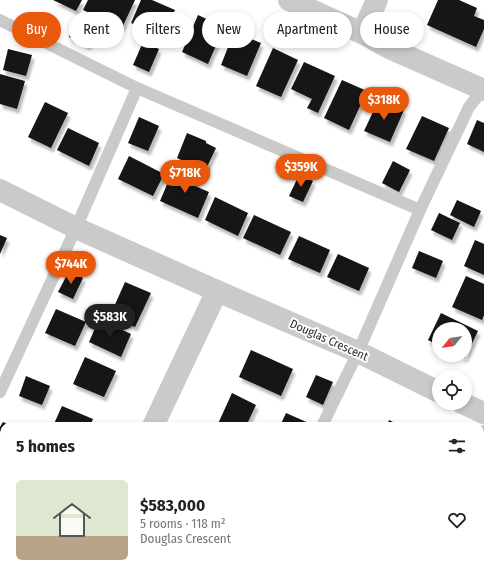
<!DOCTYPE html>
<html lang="en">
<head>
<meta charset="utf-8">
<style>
	body { margin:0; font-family:"Fira Sans Condensed",sans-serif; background:#f2f2f2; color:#222; height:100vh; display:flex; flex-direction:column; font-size:15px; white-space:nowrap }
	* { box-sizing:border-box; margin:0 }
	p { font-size:13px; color:#767676 }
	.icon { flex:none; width:22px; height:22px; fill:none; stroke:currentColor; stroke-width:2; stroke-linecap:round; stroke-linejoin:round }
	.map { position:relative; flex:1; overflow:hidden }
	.details { position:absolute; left:0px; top:422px; width:484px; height:156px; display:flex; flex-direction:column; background:#fff; border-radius:12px 12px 0 0; box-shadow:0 2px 6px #0003 }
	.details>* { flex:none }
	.hud { position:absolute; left:12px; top:12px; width:460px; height:36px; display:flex; gap:8px }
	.needle { width:26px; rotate:240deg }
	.tools { position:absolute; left:432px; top:322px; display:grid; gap:8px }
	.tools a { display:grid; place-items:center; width:40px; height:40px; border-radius:50%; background:#fff; box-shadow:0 2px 6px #0003; font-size:20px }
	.price { position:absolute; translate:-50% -34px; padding:0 9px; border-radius:14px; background:#ea580c; color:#fff; font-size:13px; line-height:26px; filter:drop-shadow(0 1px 2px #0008) }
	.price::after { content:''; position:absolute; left:50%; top:24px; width:12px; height:9px; margin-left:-6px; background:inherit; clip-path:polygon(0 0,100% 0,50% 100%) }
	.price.selected { background:#222; color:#fff }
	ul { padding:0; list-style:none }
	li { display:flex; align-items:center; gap:12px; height:100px; padding:0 16px }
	li span { display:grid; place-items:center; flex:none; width:112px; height:80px; border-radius:6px; color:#555 }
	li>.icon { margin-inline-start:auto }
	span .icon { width:48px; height:48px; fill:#fffc; stroke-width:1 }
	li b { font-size:17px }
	h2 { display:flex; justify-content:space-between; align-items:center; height:48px; padding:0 16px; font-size:17px }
	.tag { padding:0 14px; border-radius:18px; background:#fff; box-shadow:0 2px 6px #0003; font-size:14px; line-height:36px }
	.tag.selected { background:#ea580c; color:#fff }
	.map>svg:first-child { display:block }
</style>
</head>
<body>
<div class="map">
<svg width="484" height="578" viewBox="0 0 484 578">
	<defs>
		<filter id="shadow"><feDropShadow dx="2.5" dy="4.5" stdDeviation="1" flood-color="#0004"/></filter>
	</defs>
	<rect width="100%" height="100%" fill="#fff"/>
	<g fill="#141414" filter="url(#shadow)">
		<polygon points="53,0 82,0 76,11"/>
		<polygon points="88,0 135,0 122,28 83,10"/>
		<polygon points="141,0 152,0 175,10 163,37 131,23"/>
		<polygon points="438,0 459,0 477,8 474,16 484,20 484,29 476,47 427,25"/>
		<polygon points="198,15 224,27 208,64 182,52"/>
		<polygon points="79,16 98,25 88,46 69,37"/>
		<polygon points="234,32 261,43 247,76 221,65"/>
		<polygon points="143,42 159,49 149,72 133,65"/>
		<polygon points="273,48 298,60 281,97 256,86"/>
		<polygon points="8,49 32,55 26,76 3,70"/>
		<polygon points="304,62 335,76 318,113 307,108 312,99 291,89"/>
		<polygon points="0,74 25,81 17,109 0,104"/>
		<polygon points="342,80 367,91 349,130 324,118"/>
		<polygon points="379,99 404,110 390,142 364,131"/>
		<polygon points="45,102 68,113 51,148 28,137"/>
		<polygon points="422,116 449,128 434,161 406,149"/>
		<polygon points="139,117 159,126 148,151 128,143"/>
		<polygon points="477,120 484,123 484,152 467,144"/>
		<polygon points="68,128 99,143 89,166 57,150"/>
		<polygon points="187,133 206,141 206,143 216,148 205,171 177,158"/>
		<polygon points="129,156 164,174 153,196 118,179"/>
		<polygon points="393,161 410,170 399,192 382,183"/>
		<polygon points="180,168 199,177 195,186 209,192 198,218 160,201 171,175 176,178"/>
		<polygon points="299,175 313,181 303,202 289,196"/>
		<polygon points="215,197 248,213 238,236 205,220"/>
		<polygon points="457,200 481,211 474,227 450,215"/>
		<polygon points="439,213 460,223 452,240 431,230"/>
		<polygon points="254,215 291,232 280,255 243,238"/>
		<polygon points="0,235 7,238 0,254"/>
		<polygon points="299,236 330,250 320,273 288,259"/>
		<polygon points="475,240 484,244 484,275 464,266"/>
		<polygon points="419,251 443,261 436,278 412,268"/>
		<polygon points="338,254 369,268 359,291 327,277"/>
		<polygon points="69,271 83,278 73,299 58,292"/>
		<polygon points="466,276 484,284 484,315 482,320 452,307"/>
		<polygon points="125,282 151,293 135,327 110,316"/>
		<polygon points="56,309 86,322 75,346 45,333"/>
		<polygon points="441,313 478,331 465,358 459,355 465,355 465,329 439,329 439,346 428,340"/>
		<polygon points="99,319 131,334 121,357 89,342"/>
		<polygon points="251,350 293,369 281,396 239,377"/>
		<polygon points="85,357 116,371 104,397 73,384"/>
		<polygon points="316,375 333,382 323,405 306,397"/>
		<polygon points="26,376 50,386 42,405 19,396"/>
		<polygon points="232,393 256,405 246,426 217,426"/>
		<polygon points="62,406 93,419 90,426 53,426"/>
		<polygon points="286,413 311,424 310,426 280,426"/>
		<polygon points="389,420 401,426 387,426"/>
		<polygon points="3,422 11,426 4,426 4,450 0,448 0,427"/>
		<polygon points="0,462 4,465 4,478 0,484"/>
		<polygon points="0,547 4,551 4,574 20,574 16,578 0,578"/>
		<polygon points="146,574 178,574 176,578 145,578"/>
		<polygon points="190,574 218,574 217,578 190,578"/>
		<polygon points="328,574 362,574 360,578 326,578"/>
	</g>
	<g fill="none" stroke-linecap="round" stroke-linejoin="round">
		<g stroke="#cacaca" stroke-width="12">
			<polyline points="0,20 137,88 420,210"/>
			<polyline points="0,392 76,228 137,88"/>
			<polyline points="322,426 358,352 420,210 469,107 484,88"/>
			<polyline points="480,438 484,431"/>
			<polyline points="251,578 253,574"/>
			<polyline points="413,578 414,574"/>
		</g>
		<g stroke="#cacaca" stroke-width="22">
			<polyline points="289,0 362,33 389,48 484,90"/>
			<polyline points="362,33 377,0"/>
			<polyline points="0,190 76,228 217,291 358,352 439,392"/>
			<polyline points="462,403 484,413"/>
			<polyline points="153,426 217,291"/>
			<polyline points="81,578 82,574"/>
		</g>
		<g stroke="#b7b7b7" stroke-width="22">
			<polyline points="480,479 484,456"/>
			<polyline points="465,578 466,574"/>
		</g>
	</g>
	<g text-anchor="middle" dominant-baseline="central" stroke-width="4" stroke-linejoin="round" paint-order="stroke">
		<g font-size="12" fill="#2d2d2d" stroke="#fff">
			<text transform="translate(329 340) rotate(24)">Douglas Crescent</text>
		</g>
	</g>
</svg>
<div class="tools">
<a><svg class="needle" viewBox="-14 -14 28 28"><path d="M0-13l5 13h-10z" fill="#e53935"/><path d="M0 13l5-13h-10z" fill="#767676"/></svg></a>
<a><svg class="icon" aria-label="locate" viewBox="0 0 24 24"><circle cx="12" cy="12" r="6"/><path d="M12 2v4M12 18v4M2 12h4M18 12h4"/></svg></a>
</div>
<b class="price" style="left:384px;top:121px">$318K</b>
<b class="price" style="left:301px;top:188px">$359K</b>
<b class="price" style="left:185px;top:194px">$718K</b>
<b class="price" style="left:71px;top:285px">$744K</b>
<b class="price selected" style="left:110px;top:338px">$583K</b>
<div class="hud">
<a class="tag selected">Buy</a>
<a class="tag">Rent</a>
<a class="tag">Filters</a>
<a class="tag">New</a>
<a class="tag">Apartment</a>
<a class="tag">House</a>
</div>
<section class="details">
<h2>5 homes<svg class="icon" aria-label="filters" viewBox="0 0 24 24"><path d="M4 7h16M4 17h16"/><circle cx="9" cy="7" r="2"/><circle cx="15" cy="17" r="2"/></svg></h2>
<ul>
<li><span style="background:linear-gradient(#dfe7d0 70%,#b9a48a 0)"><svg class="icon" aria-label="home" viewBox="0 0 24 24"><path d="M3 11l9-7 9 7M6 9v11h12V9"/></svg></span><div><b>$583,000</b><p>5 rooms · 118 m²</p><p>Douglas Crescent</p></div><svg class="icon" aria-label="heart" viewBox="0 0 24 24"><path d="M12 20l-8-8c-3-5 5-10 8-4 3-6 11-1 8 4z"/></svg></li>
</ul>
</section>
</div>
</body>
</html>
